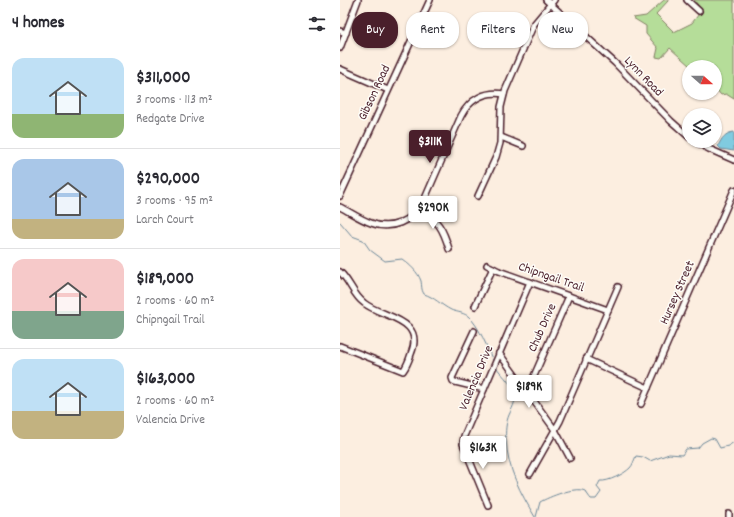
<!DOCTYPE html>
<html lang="en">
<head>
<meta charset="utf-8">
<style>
	body { margin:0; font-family:Dekko,sans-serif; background:#f2f2f3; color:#2b2b33; height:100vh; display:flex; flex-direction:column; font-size:15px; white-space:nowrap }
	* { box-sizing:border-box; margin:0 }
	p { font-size:13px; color:#7c7c81 }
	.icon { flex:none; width:22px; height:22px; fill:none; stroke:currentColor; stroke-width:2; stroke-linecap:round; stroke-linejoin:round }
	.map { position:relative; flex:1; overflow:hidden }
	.side { display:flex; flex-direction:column; background:#fff; width:340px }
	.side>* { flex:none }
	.hud { position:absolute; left:12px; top:12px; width:322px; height:36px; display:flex; gap:8px }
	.needle { width:26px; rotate:111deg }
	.controls { position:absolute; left:342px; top:60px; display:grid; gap:8px }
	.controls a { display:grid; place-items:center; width:40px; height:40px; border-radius:50%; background:#fff; box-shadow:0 1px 3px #0004; font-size:20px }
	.price { position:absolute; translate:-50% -34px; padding:0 9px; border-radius:4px; background:#fff; color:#222; font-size:13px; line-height:26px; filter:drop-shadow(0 1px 2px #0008) }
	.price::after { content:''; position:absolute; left:50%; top:24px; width:12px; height:9px; margin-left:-6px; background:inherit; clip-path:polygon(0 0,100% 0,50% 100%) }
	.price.active { background:#4a1f2b; color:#fff }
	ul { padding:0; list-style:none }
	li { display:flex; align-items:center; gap:12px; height:100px; padding:0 12px }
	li+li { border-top:1px solid #e1e1e2 }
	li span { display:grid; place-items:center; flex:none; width:112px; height:80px; border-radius:12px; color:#555 }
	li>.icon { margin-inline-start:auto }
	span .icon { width:48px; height:48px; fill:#fffc; stroke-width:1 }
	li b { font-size:17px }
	h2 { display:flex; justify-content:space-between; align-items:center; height:48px; padding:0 12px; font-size:17px }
	.pill { padding:0 14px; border-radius:16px; background:#fff; box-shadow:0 1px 3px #0004; font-size:14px; line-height:36px }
	.pill.active { background:#4a1f2b; color:#fff }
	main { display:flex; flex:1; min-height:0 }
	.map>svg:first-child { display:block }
</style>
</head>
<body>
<main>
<section class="side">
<h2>4 homes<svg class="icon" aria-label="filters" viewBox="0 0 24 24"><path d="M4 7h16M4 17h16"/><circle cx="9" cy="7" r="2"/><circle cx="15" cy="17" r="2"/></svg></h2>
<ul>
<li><span style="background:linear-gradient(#bfe0f5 70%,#8fb573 0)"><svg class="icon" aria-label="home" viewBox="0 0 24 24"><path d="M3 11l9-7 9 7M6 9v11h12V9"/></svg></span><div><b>$311,000</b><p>3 rooms · 113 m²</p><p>Redgate Drive</p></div></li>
<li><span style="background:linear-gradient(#a9c7e8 75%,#c2b280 0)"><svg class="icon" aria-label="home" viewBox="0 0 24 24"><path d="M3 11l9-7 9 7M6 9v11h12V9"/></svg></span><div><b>$290,000</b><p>3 rooms · 95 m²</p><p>Larch Court</p></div></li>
<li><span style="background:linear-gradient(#f6c9c9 65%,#7fa58c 0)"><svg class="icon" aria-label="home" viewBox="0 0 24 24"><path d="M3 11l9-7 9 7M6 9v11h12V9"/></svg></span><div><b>$189,000</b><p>2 rooms · 60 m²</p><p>Chipngail Trail</p></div></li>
<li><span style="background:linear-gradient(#bfe0f5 65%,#c2b280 0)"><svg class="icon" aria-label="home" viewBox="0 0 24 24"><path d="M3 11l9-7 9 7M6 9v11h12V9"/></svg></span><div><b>$163,000</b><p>2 rooms · 60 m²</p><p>Valencia Drive</p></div></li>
</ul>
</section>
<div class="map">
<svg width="394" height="517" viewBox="0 0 394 517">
	<rect width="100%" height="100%" fill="#fceee0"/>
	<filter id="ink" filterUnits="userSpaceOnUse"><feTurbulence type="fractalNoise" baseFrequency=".025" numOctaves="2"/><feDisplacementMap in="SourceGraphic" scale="8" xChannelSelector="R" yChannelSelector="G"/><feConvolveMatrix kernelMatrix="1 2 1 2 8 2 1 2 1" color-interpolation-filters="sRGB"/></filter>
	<g filter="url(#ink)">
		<polygon fill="#b5dd99" stroke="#807e62" points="324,0 328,0 328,1 316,14 334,32 352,23 362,10 354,0 394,0 394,99 386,94 381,95 375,88 375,67 351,67 330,48 321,58 316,57 318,48 306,34 306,26 293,18 306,16"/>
		<path fill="#80cbe0" stroke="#6a8698" d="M394 132V151L381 149 378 146C382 138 385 133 394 132Z"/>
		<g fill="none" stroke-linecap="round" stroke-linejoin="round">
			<g stroke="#6a8698" stroke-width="1">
				<path d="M0 222 12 236 23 240 30 250 45 261 62 259C70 265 78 272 81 281 82 286 81 289 84 294 94 297 101 305 111 310 115 312 122 312 128 316 138 324 149 350 153 362"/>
				<path d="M156 367C161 374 169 381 173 389 178 399 173 406 169 415 166 422 165 432 166 440 168 470 180 492 195 517"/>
				<path d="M196 517 200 502C209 497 235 486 245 491 247 493 249 497 251 499H256L261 492 257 487 260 481C268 482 284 474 290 468 293 465 294 460 296 456L303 457 310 461 329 454 342 455 346 449 358 448 362 443 371 438 375 439 380 448 388 446 394 442"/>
			</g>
			<defs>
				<g id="minor">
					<polyline points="206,0 275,63 331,121 349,137"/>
					<polyline points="347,0 359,11"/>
					<polyline points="0,31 6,33"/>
					<polyline points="0,48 18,0"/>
					<polyline points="0,69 48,90"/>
					<polyline points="161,137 183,146"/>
					<polyline points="355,141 369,149 394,160"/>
					<polyline points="0,196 90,0"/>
					<polyline points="138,196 156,157 160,143 161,107 165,91 194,24 214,0"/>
					<path d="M0 207C10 212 20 219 31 223 51 231 72 221 83 203L121 116C130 99 145 91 164 94"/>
					<path d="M80 208C98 221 103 228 109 249"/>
					<polyline points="147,265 159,271 268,310"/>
					<path d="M0 272C10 281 13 295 24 303 42 318 86 318 71 354 69 360 67 366 63 371L0 346"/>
					<polyline points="135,306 153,268"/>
					<polyline points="134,331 112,378 113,381 115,382 144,389"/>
					<polyline points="159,353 215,430 230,458"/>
					<polyline points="246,359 308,388"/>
					<polyline points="187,392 229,296"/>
					<polyline points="301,404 394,190"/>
					<polyline points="190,474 220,421 278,287"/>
					<polyline points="148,505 123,444 124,436 190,282"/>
					<polyline points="389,517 389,514"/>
				</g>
			</defs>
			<use href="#minor" stroke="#4a1f2b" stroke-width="8"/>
			<use href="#minor" stroke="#fdfcf7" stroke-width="5"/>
		</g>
	</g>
	<g text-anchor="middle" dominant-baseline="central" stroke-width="3" stroke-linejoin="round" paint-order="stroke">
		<g font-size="13" fill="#4a1f2b" stroke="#fdfcf7">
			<text transform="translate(303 77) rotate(46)">Lynn Road</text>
			<text transform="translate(35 93) rotate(-65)">Gibson Road</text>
			<text transform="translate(211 278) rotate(19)">Chipngail Trail</text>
			<text transform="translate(338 293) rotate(-66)">Hursey Street</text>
			<text transform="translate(203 328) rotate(-66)">Chub Drive</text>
			<text transform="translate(137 378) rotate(-67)">Valencia Drive</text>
		</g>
	</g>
</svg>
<div class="controls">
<a><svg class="needle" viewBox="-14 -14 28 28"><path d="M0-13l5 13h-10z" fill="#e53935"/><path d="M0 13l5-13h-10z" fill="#7c7c81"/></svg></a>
<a><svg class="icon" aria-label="layers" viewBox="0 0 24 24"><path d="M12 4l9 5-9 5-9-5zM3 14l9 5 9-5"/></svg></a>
</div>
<b class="price active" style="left:90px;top:164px">$311K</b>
<b class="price" style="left:93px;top:230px">$290K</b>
<b class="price" style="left:189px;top:409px">$189K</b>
<b class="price" style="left:143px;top:470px">$163K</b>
<div class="hud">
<a class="pill active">Buy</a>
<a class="pill">Rent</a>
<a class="pill">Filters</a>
<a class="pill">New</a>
</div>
</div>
</main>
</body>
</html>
